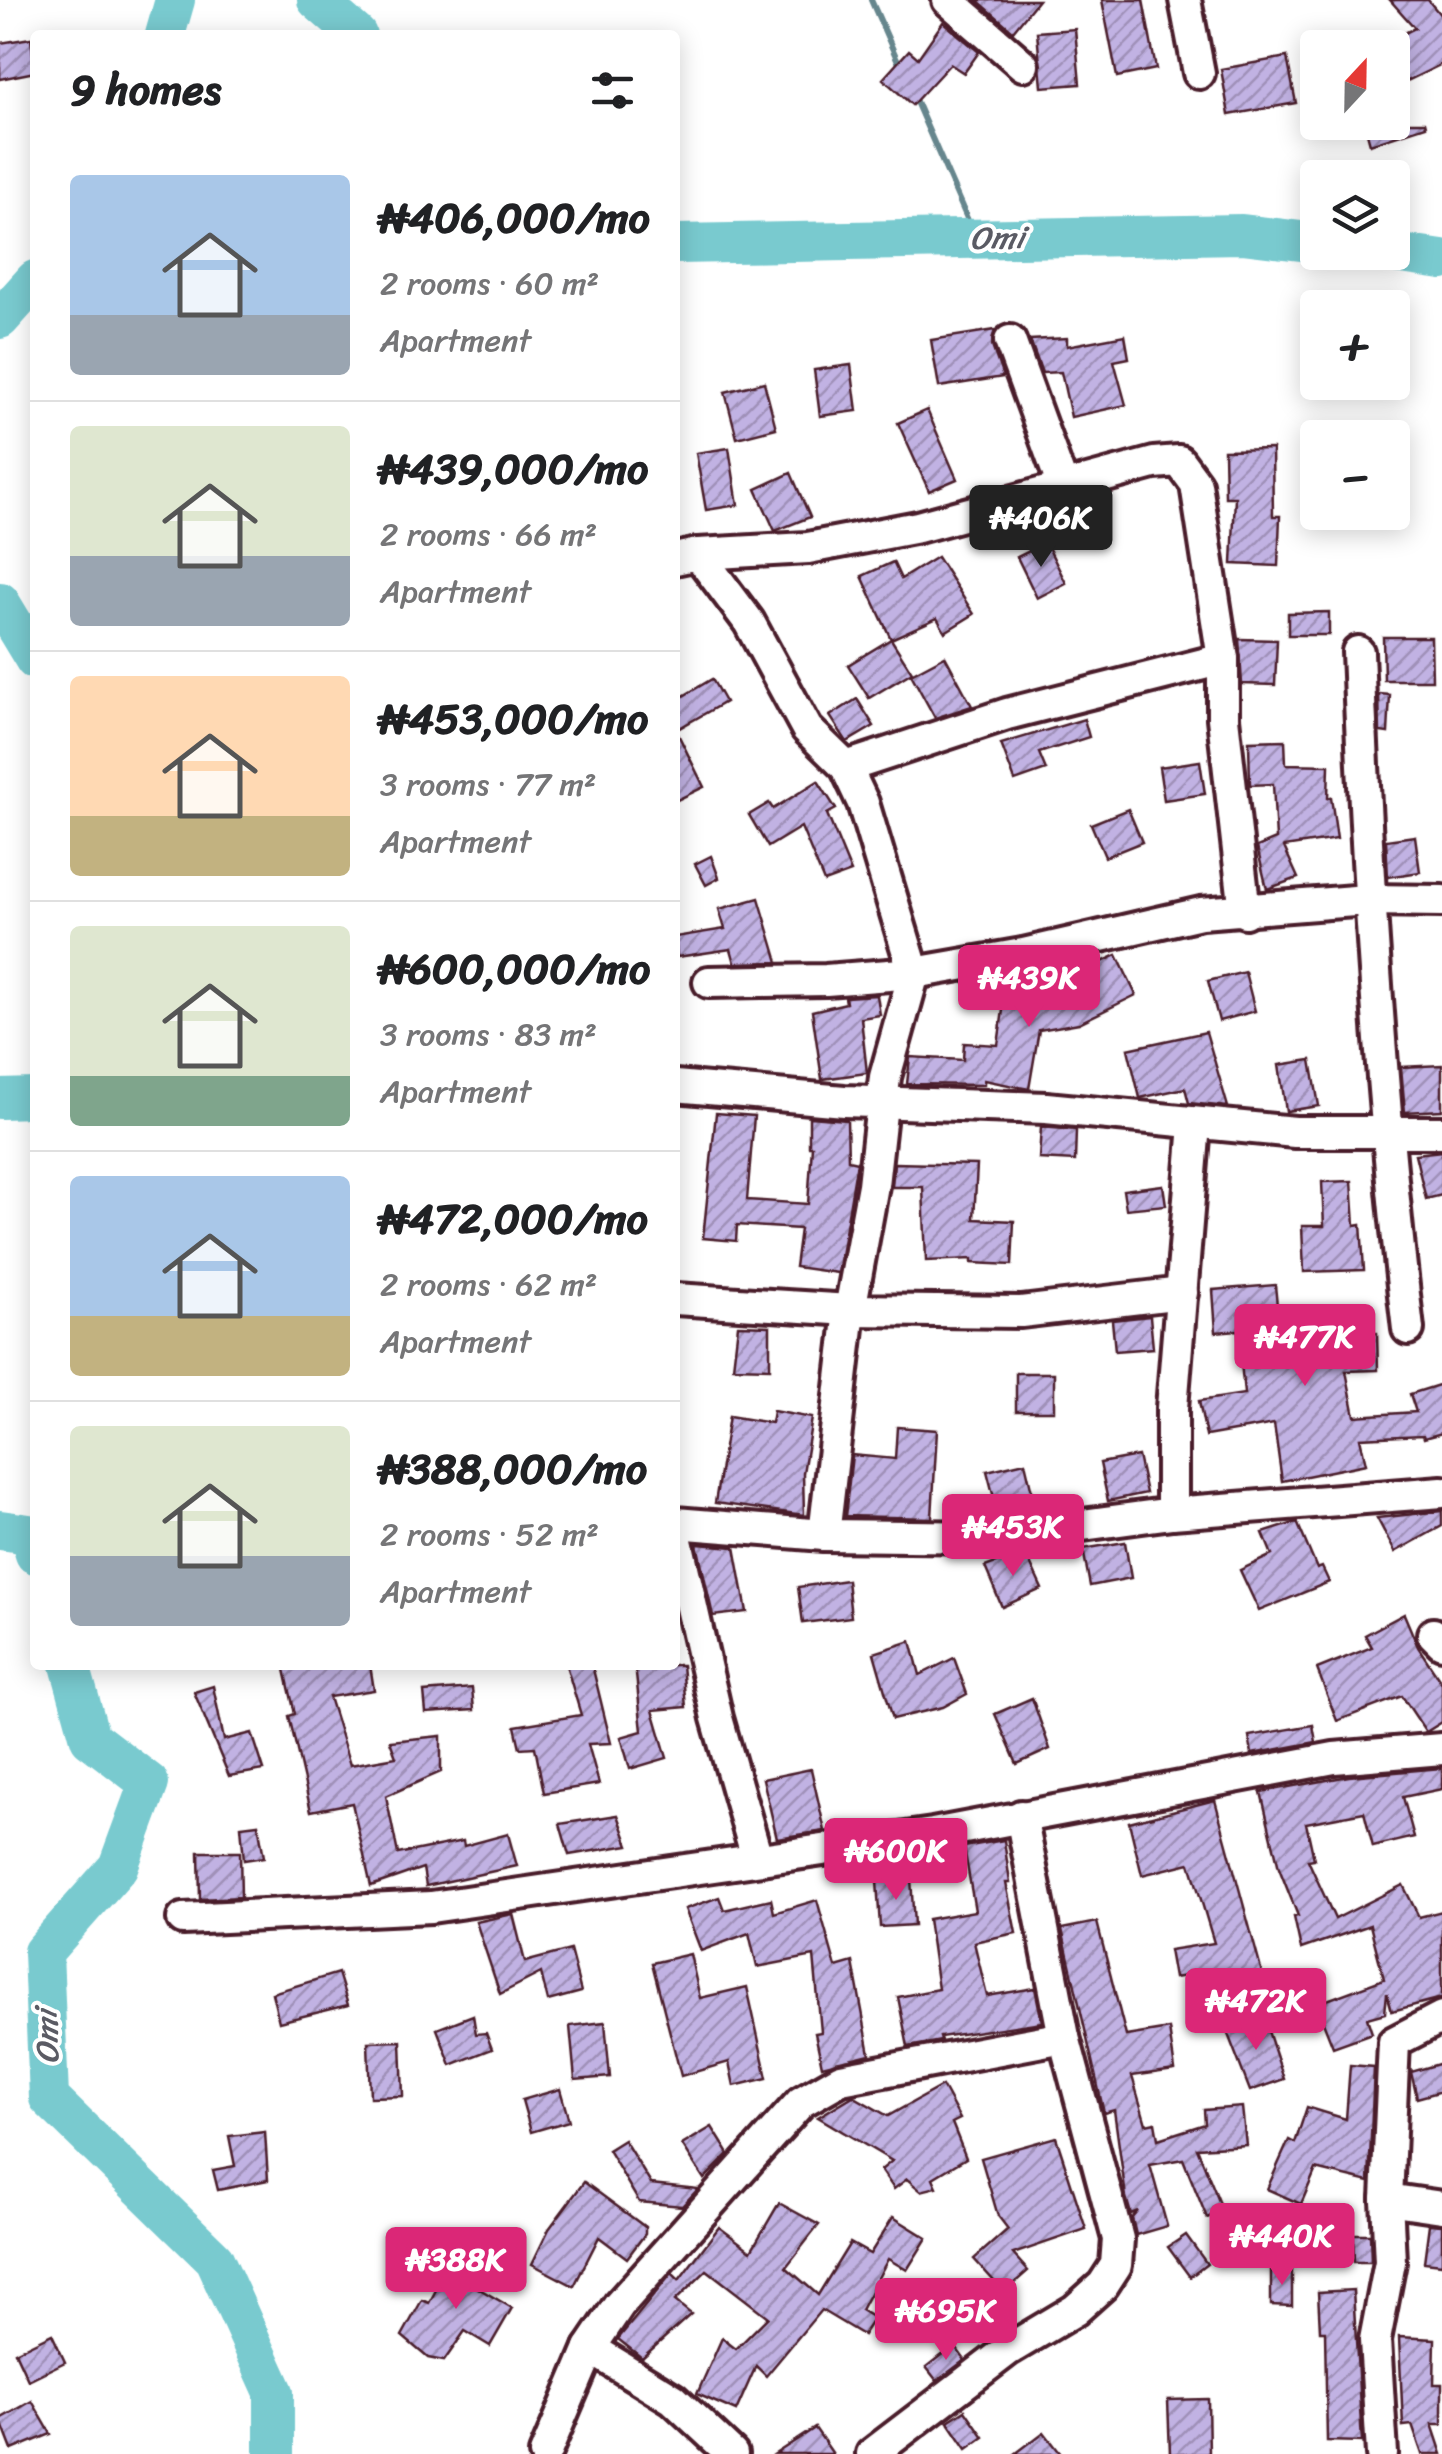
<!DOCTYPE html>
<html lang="en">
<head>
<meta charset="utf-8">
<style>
	body { margin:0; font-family:Sriracha,sans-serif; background:#f6f6f6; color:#202124; height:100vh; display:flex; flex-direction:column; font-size:38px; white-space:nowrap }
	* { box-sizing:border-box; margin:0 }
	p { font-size:32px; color:#757577 }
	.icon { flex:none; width:55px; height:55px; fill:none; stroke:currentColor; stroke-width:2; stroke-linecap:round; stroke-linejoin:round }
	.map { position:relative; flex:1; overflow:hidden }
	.side { position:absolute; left:30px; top:30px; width:650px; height:1640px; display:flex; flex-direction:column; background:#fff; border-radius:10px; box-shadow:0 5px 25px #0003 }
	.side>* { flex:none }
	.needle { width:65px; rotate:22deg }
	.tools { position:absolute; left:1300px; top:30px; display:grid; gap:20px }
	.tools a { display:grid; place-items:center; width:110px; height:110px; border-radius:10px; background:#fff; box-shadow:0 5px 25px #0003; font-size:50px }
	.price { position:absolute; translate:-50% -85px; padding:0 22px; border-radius:10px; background:#db2777; color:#fff; font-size:32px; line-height:65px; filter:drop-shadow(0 2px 5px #0008) }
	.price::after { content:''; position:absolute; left:50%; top:60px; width:30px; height:22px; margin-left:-15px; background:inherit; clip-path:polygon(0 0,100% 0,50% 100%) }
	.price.active { background:#222; color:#fff }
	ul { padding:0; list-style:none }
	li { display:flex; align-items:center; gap:30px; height:250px; padding:0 40px }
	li+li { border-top:2px solid #e0e0e0 }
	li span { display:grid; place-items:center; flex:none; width:280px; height:200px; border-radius:10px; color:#555 }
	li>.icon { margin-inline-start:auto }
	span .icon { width:120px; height:120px; fill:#fffc; stroke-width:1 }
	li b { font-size:42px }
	h2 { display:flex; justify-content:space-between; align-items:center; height:120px; padding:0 40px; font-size:42px }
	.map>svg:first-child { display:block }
</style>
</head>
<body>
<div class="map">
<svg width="1442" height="2454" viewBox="0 0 1442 2454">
	<defs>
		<pattern id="building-hatch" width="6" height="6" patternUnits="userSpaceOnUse" patternTransform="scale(2.5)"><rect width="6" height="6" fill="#c1b2e3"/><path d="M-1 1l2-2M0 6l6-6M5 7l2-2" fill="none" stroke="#9f90b8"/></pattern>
	</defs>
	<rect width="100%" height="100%" fill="#fff"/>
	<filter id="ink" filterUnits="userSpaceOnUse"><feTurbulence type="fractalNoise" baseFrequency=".01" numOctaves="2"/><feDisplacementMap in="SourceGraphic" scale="20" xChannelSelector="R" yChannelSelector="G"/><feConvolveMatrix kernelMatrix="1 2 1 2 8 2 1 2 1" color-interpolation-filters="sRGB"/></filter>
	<g filter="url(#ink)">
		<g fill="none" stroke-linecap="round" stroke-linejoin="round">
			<g stroke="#66868d" stroke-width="6">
				<polyline points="871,0 901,68"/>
				<polyline points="914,97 976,239"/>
			</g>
			<g stroke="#79cacf" stroke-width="40">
				<polyline points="317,0 357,35"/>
				<polyline points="165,35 175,0"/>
				<polyline points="675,244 1242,234 1318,243"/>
				<polyline points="1388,252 1442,260"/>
				<polyline points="0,319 35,280"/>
				<polyline points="0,602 35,660"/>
				<polyline points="0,1099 35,1098"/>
				<polyline points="0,1530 29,1534 35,1554"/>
				<polyline points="70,1665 90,1738 149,1783 118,1867 43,1952 49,2098 214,2259 274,2392 274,2454"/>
			</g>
		</g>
		<g fill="url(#building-hatch)" stroke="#4a1f2b" stroke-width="2.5">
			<polygon points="977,0 1038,0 1013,31"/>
			<polygon points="1102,0 1143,0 1156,69 1117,77"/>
			<polygon points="1390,0 1428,0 1442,17 1442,64 1401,84 1392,75 1392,39 1415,28"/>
			<polygon points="943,22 979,52 964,73 950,64 912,105 883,79 909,50 918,58"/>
			<polygon points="1075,29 1080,84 1042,87 1037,32"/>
			<polygon points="31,38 35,72 0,79 0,43"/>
			<polygon points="1287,57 1296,103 1229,115 1221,69"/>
			<polygon points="1364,122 1425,122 1426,126 1370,144"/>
			<polygon points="995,330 992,346 1003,377 939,387 931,340"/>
			<polygon points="1125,335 1129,358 1114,361 1126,405 1071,417 1061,372 1042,373 1030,340 1067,338 1067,346"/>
			<polygon points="851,365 857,411 820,416 814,370"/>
			<polygon points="764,382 776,428 737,438 725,392"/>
			<polygon points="927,410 957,479 929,491 898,423"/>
			<polygon points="729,448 738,505 706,510 696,453"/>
			<polygon points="1272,449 1273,516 1280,516 1278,566 1232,564 1235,497 1225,497 1224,450"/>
			<polygon points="791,473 810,517 775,531 756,489"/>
			<polygon points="1046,543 1066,583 1037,598 1017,557"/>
			<polygon points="937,557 974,614 945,632 937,618 891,639 862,576 893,562 901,579"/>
			<polygon points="1329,612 1329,635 1288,635 1288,613"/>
			<polygon points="1383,637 1431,637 1432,680 1384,680"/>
			<polygon points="891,639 912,672 869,698 848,665"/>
			<polygon points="1239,639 1277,640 1275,685 1242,684"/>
			<polygon points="945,656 972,706 935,718 911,674"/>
			<polygon points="712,679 725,702 676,730 704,787 675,801 675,701"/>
			<polygon points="1379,694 1390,695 1388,733 1380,732"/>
			<polygon points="857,699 874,726 847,742 830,716"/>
			<polygon points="1084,719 1089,737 1039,753 1046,770 1015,781 1001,744"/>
			<polygon points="1285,740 1286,764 1329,765 1328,798 1331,797 1337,839 1284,847 1298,878 1267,889 1257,847 1276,839 1273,784 1250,785 1249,741"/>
			<polygon points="1200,761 1205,794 1164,800 1159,767"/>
			<polygon points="818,781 836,809 827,814 851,872 824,882 801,827 768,847 749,815 769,803 773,809"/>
			<polygon points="1128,809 1142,842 1105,857 1091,824"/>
			<polygon points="1415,836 1420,872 1388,877 1386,840"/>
			<polygon points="711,856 719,878 706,885 695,864"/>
			<polygon points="759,898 778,962 735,963 731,949 677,957 675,937 725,929 719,909"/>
			<polygon points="1117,955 1136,995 1079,1023 1039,1030 1029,1089 984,1080 984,1085 907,1084 910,1057 963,1060 964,1043 998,1045 1005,996 1046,1001 1043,983 1066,979"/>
			<polygon points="1245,972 1255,1011 1219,1021 1208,981"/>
			<polygon points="877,995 880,1015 861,1018 867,1073 822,1079 812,1011 846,1003 845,997"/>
			<polygon points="1206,1032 1228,1107 1189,1103 1185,1088 1140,1098 1128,1049"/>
			<polygon points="1311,1060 1319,1106 1286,1111 1279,1065"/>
			<polygon points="1442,1065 1442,1110 1405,1112 1401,1067"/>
			<polygon points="716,1113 754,1116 747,1200 808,1204 812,1146 809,1146 809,1117 847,1120 848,1160 857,1162 838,1273 795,1267 800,1229 737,1225 736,1241 703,1238"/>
			<polygon points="1041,1127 1076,1130 1075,1161 1039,1159"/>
			<polygon points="1442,1151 1442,1195 1426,1199 1415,1154"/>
			<polygon points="894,1163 977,1165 974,1219 1014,1221 1012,1265 972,1263 972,1259 926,1261 923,1187 892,1187"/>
			<polygon points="1352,1181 1355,1225 1361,1224 1364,1270 1304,1272 1302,1226 1324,1226 1322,1182"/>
			<polygon points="1163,1185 1166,1205 1126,1209 1123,1190"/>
			<polygon points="1275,1285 1280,1337 1377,1333 1378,1370 1346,1371 1355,1416 1416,1412 1410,1394 1442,1384 1442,1433 1424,1438 1423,1435 1360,1438 1366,1464 1282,1481 1274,1424 1206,1436 1199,1401 1244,1394 1238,1330 1216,1332 1213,1290"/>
			<polygon points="1150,1316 1153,1348 1115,1351 1112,1320"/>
			<polygon points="738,1325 770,1326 770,1368 733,1367"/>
			<rect x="1016" y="1373" width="38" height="38"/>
			<polygon points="773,1411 812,1418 803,1473 804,1515 715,1503 729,1416 771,1423"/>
			<polygon points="897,1427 937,1430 932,1518 845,1516 852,1455 895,1459"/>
			<polygon points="1138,1456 1146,1493 1108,1501 1100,1463"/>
			<polygon points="1025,1462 1036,1509 999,1517 987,1471"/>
			<polygon points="1442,1511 1442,1526 1395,1552 1377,1518"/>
			<polygon points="1297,1522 1317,1569 1322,1567 1329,1582 1259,1611 1240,1570 1272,1555 1263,1533"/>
			<polygon points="1125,1542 1131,1578 1090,1586 1083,1549"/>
			<polygon points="697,1544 735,1547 747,1612 713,1616"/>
			<polygon points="1025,1552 1042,1589 1002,1607 985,1567"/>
			<polygon points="847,1580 851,1617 803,1623 798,1587"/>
			<polygon points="1404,1614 1418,1647 1442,1683 1442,1722 1426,1732 1402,1696 1337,1721 1317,1669 1372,1647 1365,1635"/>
			<polygon points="911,1641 920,1675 954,1658 967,1694 943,1707 893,1719 874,1653"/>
			<polygon points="284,1665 370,1665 374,1690 329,1697 350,1765 396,1757 390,1741 441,1736 441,1772 386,1796 398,1854 463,1841 464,1846 508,1834 517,1866 426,1886 423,1868 371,1886 352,1803 311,1811 289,1716 295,1714"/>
			<polygon points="566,1665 592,1665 611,1743 588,1744 599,1784 544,1793 535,1747 520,1748 515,1726 581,1715"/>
			<polygon points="635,1665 682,1665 686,1707 653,1710 667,1758 630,1769 621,1737 642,1731"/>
			<polygon points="213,1686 224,1740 252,1733 264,1770 229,1776 194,1692"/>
			<polygon points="472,1688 474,1710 426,1713 424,1692"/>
			<polygon points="1032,1698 1050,1749 1017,1764 995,1714"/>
			<polygon points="1313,1725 1316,1742 1252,1754 1249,1736"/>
			<polygon points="1442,1768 1442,1789 1403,1797 1414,1837 1373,1847 1364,1812 1306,1823 1314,1859 1308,1860 1335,1919 1403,1885 1419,1917 1442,1911 1442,1998 1392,2011 1387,1993 1385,2013 1367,2018 1372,2033 1333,2047 1316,2004 1384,1979 1370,1925 1301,1949 1294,1917 1298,1916 1279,1868 1261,1792 1349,1776"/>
			<polygon points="811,1769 825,1831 777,1838 763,1779"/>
			<polygon points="1215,1800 1262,1973 1223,1983 1220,1970 1174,1978 1169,1950 1214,1943 1190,1863 1142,1875 1129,1822"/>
			<polygon points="618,1815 629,1845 569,1855 560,1824"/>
			<polygon points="258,1824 264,1857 244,1860 241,1826"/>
			<polygon points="1004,1840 1010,1883 1006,1883 1016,1933 974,1942 987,1996 1035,1988 1042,2022 940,2037 941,2041 908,2047 898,1997 938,1989 928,1919 975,1911 964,1847"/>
			<polygon points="199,1852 240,1852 241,1897 200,1899"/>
			<polygon points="911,1878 914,1925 880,1927 877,1881"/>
			<polygon points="719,1897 724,1910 771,1899 774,1913 817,1900 836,1967 853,1962 870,2054 822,2066 815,2033 821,2032 814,1956 757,1967 749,1933 701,1951 685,1909"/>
			<polygon points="513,1914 525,1962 570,1950 581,1992 548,2001 541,1973 500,1994 476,1922"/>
			<polygon points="1097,1922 1126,2036 1169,2029 1175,2070 1132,2076 1146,2124 1155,2122 1158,2139 1205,2124 1204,2110 1242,2107 1246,2145 1197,2148 1223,2211 1207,2218 1183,2159 1150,2165 1167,2226 1136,2235 1132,2218 1138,2211 1131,2214 1126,2197 1114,2110 1104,2113 1062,1929"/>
			<polygon points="690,1954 700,1998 747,1987 767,2078 734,2086 729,2062 681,2076 652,1963"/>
			<polygon points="338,1973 348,2005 279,2022 272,1993"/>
			<polygon points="473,2015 476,2034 486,2033 492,2049 451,2065 437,2029"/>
			<polygon points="1263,2016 1284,2079 1250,2091 1226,2029"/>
			<polygon points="605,2022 610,2077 575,2080 570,2026"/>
			<polygon points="401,2041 403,2096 370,2097 368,2042"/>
			<polygon points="1442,2063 1442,2091 1417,2098 1411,2072"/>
			<polygon points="1350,2065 1374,2067 1369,2182 1316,2169 1301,2204 1267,2189 1289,2140 1295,2143 1307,2107 1346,2119"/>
			<polygon points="942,2086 960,2119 952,2123 966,2158 933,2178 937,2187 921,2191 907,2179 894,2189 881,2170 892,2161 818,2117 853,2096 888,2116"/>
			<polygon points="560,2089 569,2121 531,2132 522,2100"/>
			<polygon points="712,2127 729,2154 704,2179 682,2145"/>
			<polygon points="265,2132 268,2180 218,2190 213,2170 235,2166 229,2136"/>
			<polygon points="1056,2137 1086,2229 1013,2254 1028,2271 1004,2292 974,2259 1008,2229 998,2216 981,2158"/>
			<polygon points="624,2140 651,2184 698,2189 682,2206 639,2202 608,2150"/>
			<polygon points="584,2182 645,2227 645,2234 627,2258 599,2237 574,2286 532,2264 549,2229"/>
			<polygon points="779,2203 819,2225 786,2267 818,2295 850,2243 870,2254 893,2217 927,2238 907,2270 888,2259 861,2310 874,2318 863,2335 821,2310 766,2376 756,2366 736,2411 697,2394 722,2338 736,2349 768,2317 707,2270 675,2301 691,2314 642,2358 618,2339 672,2273 679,2280 719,2227 751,2251"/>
			<polygon points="1429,2224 1442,2225 1442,2264 1424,2262"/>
			<polygon points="1353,2234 1370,2234 1371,2262 1354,2262"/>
			<polygon points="1186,2235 1207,2264 1190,2277 1168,2247"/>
			<polygon points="456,2253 488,2270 478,2288 512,2308 490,2346 465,2331 444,2361 428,2358 402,2336 422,2300 429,2303"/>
			<polygon points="1271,2270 1292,2270 1292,2306 1271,2305"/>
			<polygon points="1353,2290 1362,2442 1327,2441 1325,2331 1320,2331 1318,2292"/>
			<polygon points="52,2334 65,2362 28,2380 15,2352"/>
			<polygon points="1399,2337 1435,2339 1434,2384 1442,2384 1442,2424 1432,2424 1442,2454 1422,2454 1412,2425 1403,2426"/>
			<polygon points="954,2345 965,2360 937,2381 926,2367"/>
			<polygon points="1208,2399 1209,2454 1170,2454 1168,2400"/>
			<polygon points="32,2401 51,2434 12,2450 0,2419"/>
			<polygon points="965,2410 984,2437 967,2449 948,2421"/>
			<polygon points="815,2428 833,2454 775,2454"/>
			<polygon points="1044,2432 1061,2454 1015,2454"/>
		</g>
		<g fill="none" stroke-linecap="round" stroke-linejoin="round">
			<defs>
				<g id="minor">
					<polyline points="948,0 1023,65"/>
					<polyline points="1185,0 1199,73"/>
					<polyline points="1010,341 1062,484"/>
					<polyline points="698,554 808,548 918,527 1154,463 1179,461 1196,484 1223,659 1223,718 1245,912"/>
					<polyline points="675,559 698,554 749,622 807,729 846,767 863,803 914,973 885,1077 873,1185 850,1310 1021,1312 1182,1293"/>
					<path d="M1358 652C1367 879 1381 1104 1408 1329"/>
					<polyline points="846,767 1007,714 1223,659"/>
					<polyline points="709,982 826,980 914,973 1023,954 1201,913 1367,900 1442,901"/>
					<polyline points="675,1086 844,1101 1046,1108 1295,1132 1442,1132"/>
					<polyline points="675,1299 850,1310 824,1535"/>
					<polyline points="1172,1513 1172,1408 1195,1124"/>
					<polyline points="675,1523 824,1535 993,1537 1172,1513 1442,1492"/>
					<polyline points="675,1532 717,1718 757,1858"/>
					<polyline points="1433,1634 1442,1643"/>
					<polyline points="183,1919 431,1907 933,1834 1334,1758 1442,1749"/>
					<polyline points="1387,2199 1442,2207"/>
					<polyline points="590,2348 673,2399 732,2454"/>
					<polyline points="545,2454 590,2348 619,2305 801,2102 841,2079 1064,2037"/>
					<polyline points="872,2454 1008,2350 1075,2310 1103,2285 1116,2265 1118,2239 1064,2037 1021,1816"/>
					<polyline points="1382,2454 1375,2340 1390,2262 1387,2199 1394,2042 1442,2017"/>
				</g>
			</defs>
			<use href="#minor" stroke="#4a1f2b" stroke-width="38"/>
			<use href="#minor" stroke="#fff" stroke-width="30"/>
		</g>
	</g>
	<g text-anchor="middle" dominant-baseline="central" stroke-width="8" stroke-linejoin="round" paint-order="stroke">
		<g font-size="32" font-style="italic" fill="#5a5b64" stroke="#fff">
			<text transform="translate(997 238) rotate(-1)">Omi</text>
			<text transform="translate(47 2037) rotate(-92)">Omi</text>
		</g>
	</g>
</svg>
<div class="tools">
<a><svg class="needle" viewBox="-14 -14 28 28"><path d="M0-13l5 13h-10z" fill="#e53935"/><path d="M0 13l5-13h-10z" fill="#757577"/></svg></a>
<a><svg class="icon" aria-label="layers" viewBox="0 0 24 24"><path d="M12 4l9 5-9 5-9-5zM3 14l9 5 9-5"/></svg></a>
<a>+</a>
<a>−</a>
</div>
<b class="price active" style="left:1041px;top:570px">₦406K</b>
<b class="price" style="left:1029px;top:1030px">₦439K</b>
<b class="price" style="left:1305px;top:1389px">₦477K</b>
<b class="price" style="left:1013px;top:1579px">₦453K</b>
<b class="price" style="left:896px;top:1903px">₦600K</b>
<b class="price" style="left:1256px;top:2053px">₦472K</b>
<b class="price" style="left:1282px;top:2288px">₦440K</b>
<b class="price" style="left:456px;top:2312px">₦388K</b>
<b class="price" style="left:946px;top:2363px">₦695K</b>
<section class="side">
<h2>9 homes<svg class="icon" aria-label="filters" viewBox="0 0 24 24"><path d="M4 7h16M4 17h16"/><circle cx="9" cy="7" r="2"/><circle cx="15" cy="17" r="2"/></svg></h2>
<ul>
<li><span style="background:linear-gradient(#a9c7e8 70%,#9aa5b1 0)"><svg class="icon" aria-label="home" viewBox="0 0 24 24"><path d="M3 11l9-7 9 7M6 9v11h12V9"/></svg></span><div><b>₦406,000/mo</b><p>2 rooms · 60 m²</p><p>Apartment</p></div></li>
<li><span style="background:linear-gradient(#dfe7d0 65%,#9aa5b1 0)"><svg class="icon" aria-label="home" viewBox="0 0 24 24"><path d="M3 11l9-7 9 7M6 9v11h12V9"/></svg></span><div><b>₦439,000/mo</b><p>2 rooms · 66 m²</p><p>Apartment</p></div></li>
<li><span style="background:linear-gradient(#ffd9b3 70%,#c2b280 0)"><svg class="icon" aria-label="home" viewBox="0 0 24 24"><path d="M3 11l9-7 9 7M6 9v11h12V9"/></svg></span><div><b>₦453,000/mo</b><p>3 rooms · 77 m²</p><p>Apartment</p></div></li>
<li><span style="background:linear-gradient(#dfe7d0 75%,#7fa58c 0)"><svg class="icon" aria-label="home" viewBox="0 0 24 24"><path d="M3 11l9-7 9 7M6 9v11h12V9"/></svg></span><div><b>₦600,000/mo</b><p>3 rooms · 83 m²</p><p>Apartment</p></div></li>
<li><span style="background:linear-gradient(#a9c7e8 70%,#c2b280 0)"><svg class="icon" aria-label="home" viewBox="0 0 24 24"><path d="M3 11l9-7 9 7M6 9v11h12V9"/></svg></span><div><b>₦472,000/mo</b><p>2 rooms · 62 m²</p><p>Apartment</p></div></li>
<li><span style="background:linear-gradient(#dfe7d0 65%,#9aa5b1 0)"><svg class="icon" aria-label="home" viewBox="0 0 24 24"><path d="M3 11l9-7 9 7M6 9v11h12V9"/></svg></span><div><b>₦388,000/mo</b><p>2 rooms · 52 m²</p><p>Apartment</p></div></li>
</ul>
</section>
</div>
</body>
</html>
